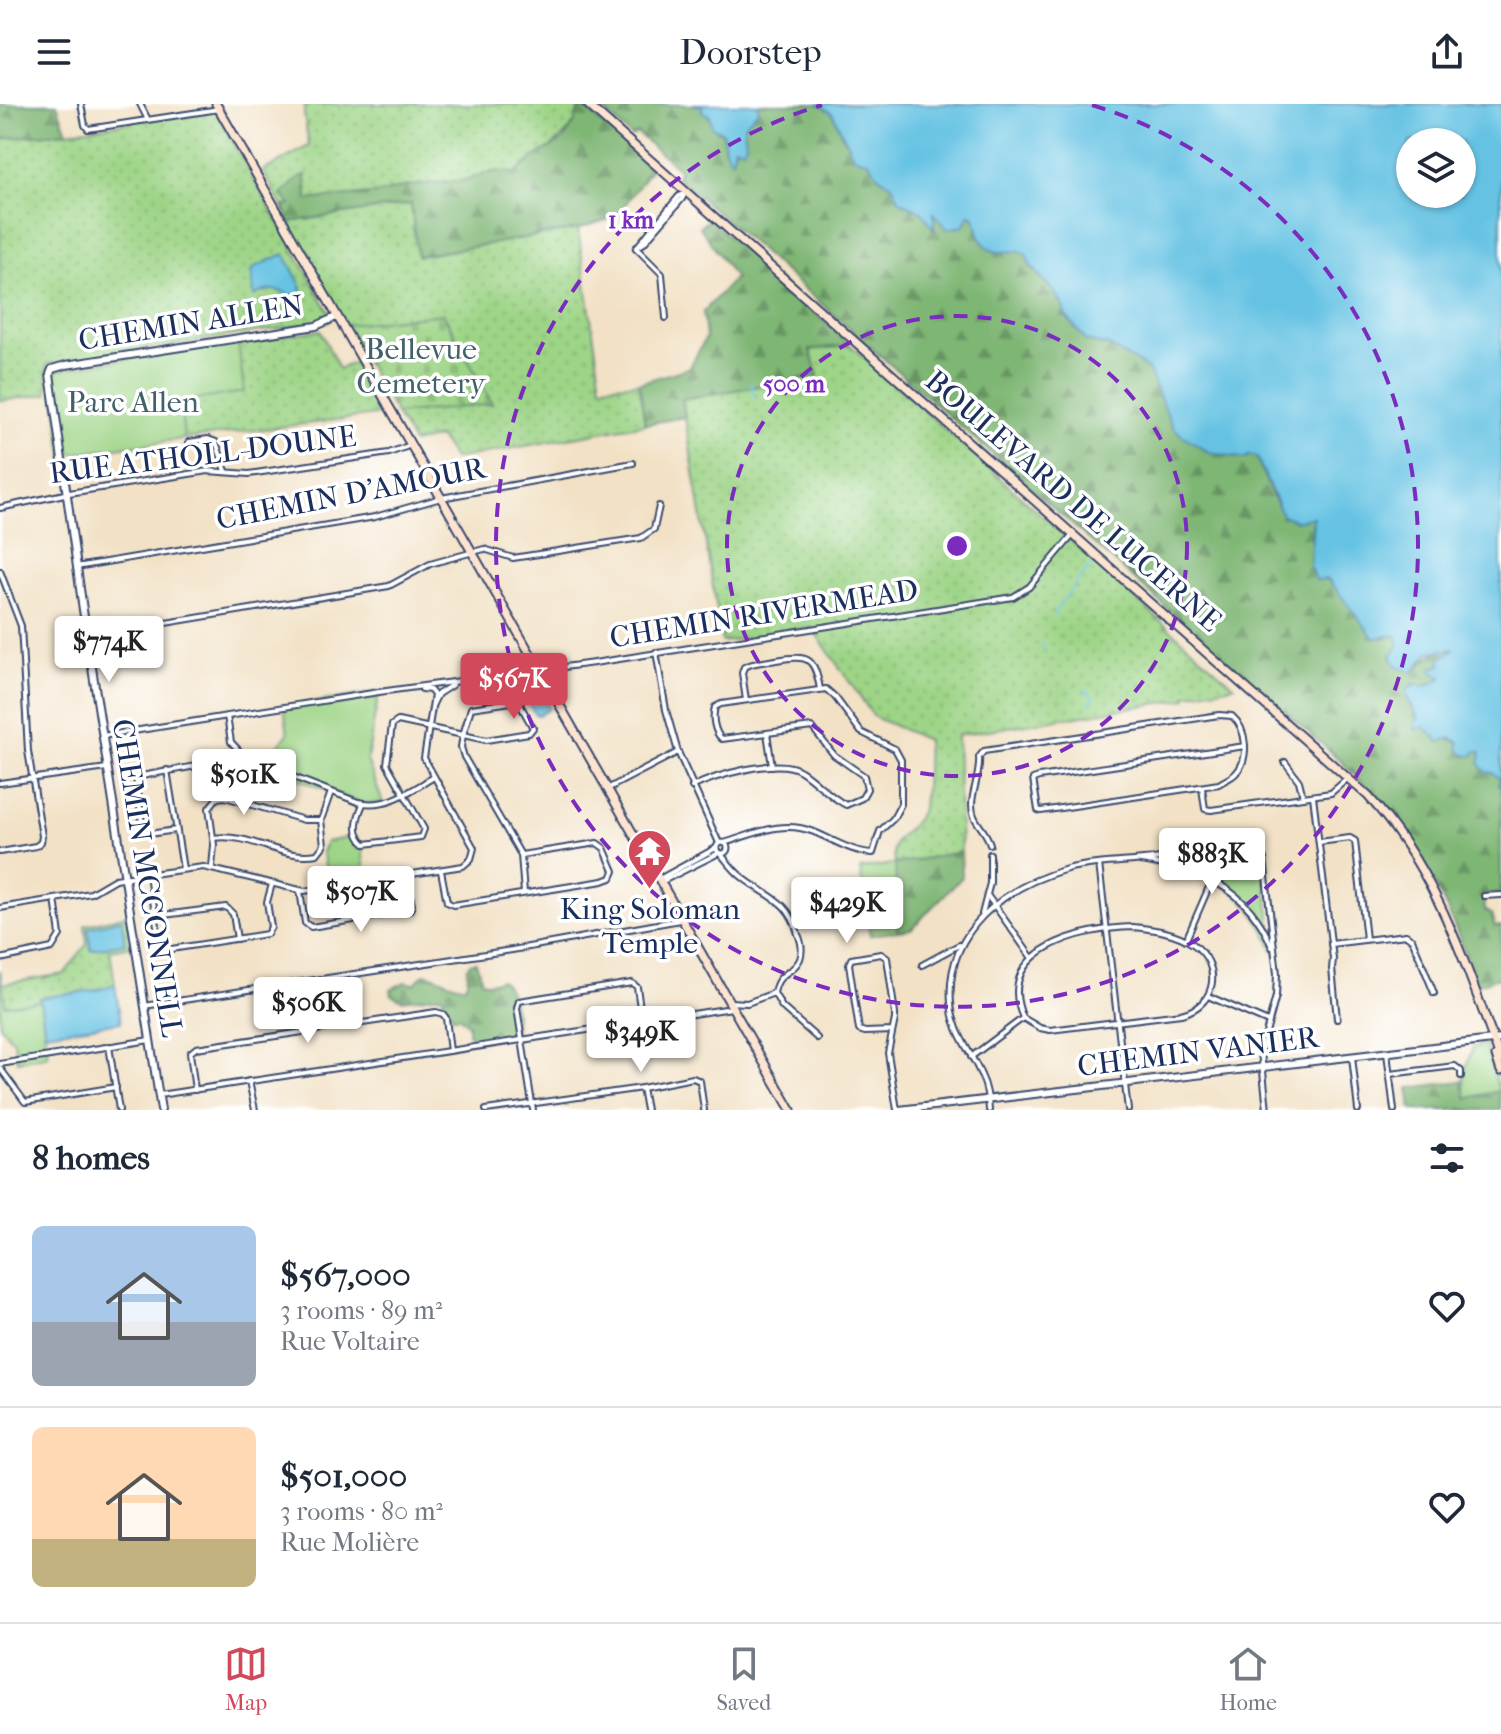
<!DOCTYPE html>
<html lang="en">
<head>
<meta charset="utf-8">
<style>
	body { margin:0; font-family:"IM FELL French Canon",serif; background:#f6f6f7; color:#1f2937; height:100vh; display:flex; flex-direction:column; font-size:30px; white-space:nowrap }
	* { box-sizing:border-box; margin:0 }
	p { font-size:26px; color:#747a83 }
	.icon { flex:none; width:44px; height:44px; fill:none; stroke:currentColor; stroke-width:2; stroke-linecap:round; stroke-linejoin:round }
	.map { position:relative; height:1006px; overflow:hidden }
	.sheet { display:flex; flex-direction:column; background:#fff; flex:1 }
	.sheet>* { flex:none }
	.tools { position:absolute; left:1396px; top:24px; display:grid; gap:16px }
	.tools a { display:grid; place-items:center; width:80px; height:80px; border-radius:50%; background:#fff; box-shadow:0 2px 6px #0004; font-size:40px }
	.price { position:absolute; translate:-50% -68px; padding:0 18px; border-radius:8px; background:#fff; color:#222; font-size:26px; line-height:52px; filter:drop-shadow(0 2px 4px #0008) }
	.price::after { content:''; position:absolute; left:50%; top:48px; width:24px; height:18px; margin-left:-12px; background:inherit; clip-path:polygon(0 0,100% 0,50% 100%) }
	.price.on { background:#d1495b; color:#fff }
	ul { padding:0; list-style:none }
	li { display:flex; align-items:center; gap:24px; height:200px; padding:0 32px }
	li+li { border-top:2px solid #e0e1e3 }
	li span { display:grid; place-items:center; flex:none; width:224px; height:160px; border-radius:12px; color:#555 }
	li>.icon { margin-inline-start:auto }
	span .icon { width:96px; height:96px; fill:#fffc; stroke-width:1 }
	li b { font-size:34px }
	h2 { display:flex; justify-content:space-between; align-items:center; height:96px; padding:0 32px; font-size:34px }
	header { display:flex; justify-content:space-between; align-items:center; height:104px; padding:0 32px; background:#fff; font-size:36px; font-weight:600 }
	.dock { display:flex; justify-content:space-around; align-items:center; height:112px; border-top:2px solid #e0e1e3; background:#fff; font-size:22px; color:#747a83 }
	.dock a { display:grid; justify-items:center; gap:4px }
	.dock .on { color:#d1495b }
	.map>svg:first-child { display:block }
</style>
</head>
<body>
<header><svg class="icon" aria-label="menu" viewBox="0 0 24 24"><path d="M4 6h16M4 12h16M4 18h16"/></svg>Doorstep<svg class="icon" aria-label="share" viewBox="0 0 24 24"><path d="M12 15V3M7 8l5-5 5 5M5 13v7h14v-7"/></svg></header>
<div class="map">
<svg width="1501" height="1006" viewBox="0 0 1501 1006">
	<defs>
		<pattern id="grass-dots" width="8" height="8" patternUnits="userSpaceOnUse" patternTransform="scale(2)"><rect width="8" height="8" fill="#9dd486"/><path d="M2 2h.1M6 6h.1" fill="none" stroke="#87b676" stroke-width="1.8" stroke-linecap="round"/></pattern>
		<pattern id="forest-firs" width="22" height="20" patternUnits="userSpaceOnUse" patternTransform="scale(2)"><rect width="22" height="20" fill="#7eb673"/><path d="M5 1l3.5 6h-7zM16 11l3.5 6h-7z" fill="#669462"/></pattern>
		<pattern id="cemetery-stones" width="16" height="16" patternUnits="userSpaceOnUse" patternTransform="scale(2)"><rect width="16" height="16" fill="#9dd486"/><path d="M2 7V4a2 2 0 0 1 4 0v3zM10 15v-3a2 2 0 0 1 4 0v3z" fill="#87b676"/></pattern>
	</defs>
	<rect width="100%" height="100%" fill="#fff"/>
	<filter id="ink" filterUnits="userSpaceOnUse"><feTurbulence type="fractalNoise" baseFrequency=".0125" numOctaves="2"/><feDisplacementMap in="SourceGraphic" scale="16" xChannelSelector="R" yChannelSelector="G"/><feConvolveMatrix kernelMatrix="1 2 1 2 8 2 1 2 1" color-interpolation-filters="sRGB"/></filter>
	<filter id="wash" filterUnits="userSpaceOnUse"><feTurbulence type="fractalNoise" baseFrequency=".006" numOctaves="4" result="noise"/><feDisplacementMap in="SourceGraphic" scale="32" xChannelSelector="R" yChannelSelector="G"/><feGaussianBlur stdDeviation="1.8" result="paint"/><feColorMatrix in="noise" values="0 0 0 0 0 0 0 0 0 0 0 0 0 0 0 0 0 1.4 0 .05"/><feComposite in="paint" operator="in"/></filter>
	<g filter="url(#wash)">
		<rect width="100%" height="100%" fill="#f2e1c5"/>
		<g fill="url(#grass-dots)" stroke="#5c8272" stroke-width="2">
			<polygon points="305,0 592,0 589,8 522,70 285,109 263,67 309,42 304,10"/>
			<polygon points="214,5 332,213 329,217 47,260 48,290 0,297 0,35 67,28"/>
			<polygon points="411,100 418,152 578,125 601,282 639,279 645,320 454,355 439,333 413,339 396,310 492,300 444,210 345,221 289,118"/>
			<polygon points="320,226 339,265 355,258 385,310 184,335 180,298 243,288 238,238"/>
			<path d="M850 241 1234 582 1186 591V595L957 631 961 748 895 760C886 731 912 730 921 707 927 693 926 653 927 636L874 613 812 524 722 538 682 295 817 272 810 246Z"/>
			<polygon points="127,811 131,842 110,846 115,880 97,886 40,894 17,954 14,937 0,922 0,866 2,880 64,870 87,840 85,821"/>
		</g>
		<g fill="url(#forest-firs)" stroke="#4c7268" stroke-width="2">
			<polygon points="0,0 57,0 67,28 0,35"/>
			<polygon points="576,0 581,0 651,65 616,113 578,125 417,152 411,100 289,118 284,102 291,101 282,91 298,74 306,71 307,96 382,89 407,82 465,76 496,67 515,69 537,51 563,36 574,19 579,3"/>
			<path d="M597 0 702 1 717 27 723 29 725 46 732 54 744 21 758 7V0H819L833 10 844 36 868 57 877 71 892 81 900 96 921 107 933 123 934 108 963 122 969 111 974 113 981 136 997 148 1021 147 1027 152 1030 161 1056 190 1063 202 1065 211 1086 237 1109 242 1149 265 1172 322 1209 348 1245 355 1249 351 1257 354 1272 392 1313 413 1310 462 1327 475 1382 534 1396 531 1412 568C1428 555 1434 544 1455 545L1437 568 1442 573 1440 575 1424 583 1413 579 1406 592C1412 602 1418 618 1426 625 1439 638 1468 635 1482 650 1490 658 1492 668 1501 676L1498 680 1501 683V789L1483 793 1485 806 1491 810 1495 822H1501V875L1495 874 1476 881C1456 817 1426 753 1383 701 1370 685 1354 671 1340 656L677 73 680 66 637 29 632 33Z"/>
			<polygon points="709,115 850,241 810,246 818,272 682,295 685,313 645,320 639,279 689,264 706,234 703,208 735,174 700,123"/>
			<polygon points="961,748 962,773 911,825 897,827 895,760"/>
			<path d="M476 858 482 877 489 879 500 876C513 881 518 917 514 930L475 937 468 929V920L460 913H454L445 903 442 891 402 896 392 891 391 885 405 878 414 880 424 870C439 870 448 881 463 882L467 878V865L470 859Z"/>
			<polygon points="1462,977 1467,994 1499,987 1501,1006 1412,1006 1409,984"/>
		</g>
		<polygon fill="url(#cemetery-stones)" stroke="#5c8272" stroke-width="2" points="443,210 492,300 396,310 345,221"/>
		<g fill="#9dd486" stroke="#5c8272" stroke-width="2">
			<polygon points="238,238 244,288 180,298 184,335 63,351 52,274 56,266"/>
			<polygon points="379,588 367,656 383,699 363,700 267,663 274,646 288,630 284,603"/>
			<polygon points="355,732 362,742 366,775 329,780 322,748 326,738"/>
			<path d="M1252 742 1262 750 1275 849C1266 831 1259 814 1246 799 1225 775 1179 766 1148 758L1152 754Z"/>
			<polygon points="895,760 897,827 870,831 860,765"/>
			<polygon points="0,866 5,901 40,897 48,952 17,957 14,937 0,922"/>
			<path d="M1485 940 1499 987 1467 994C1461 973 1465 963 1473 943Z"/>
		</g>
		<g fill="#65c2e3" stroke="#4078a0" stroke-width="2" fill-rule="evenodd">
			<polygon points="693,0 758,0 758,7 744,21 746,39 743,45 735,42 732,56 725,46 723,29 712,23 710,12 702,8 702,2"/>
			<path d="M819 0H1501V683L1498 680 1500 675 1493 669 1486 668 1480 660 1481 648 1476 647 1473 652 1465 651 1458 645 1460 638 1450 634 1439 638 1435 632 1423 623 1415 626V620L1419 614 1406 592 1408 584 1413 583V579L1424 583 1440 575 1442 573 1432 568V564L1441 561V554L1455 545 1430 548 1412 569 1396 562 1391 552 1399 541 1396 531 1374 534 1328 475 1315 476 1310 462 1313 413 1296 417 1282 411 1257 354 1249 351 1245 355 1209 348 1180 330 1172 322 1148 265 1109 242 1086 237 1065 211 1063 202 1056 190 1030 161 1027 152 1020 147 997 148 989 145 981 136 974 113 969 111 963 122 947 125 934 109V125L921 107 900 97 892 81 877 71 868 57 853 52 833 10ZM1410 38H1462V90H1410Z"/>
			<path d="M284 150 302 183 301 189 292 192C277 185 269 183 254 192L252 167 255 163Z"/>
			<polygon points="528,576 537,582 549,602 548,606 538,611 535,610 523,591 507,589 507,579"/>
			<polygon points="118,816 122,816 125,839 91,846 88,824"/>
			<polygon points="115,880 121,918 45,929 40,894 97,886"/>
		</g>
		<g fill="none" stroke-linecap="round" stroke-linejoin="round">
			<g stroke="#65c2e3" stroke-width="2">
				<polyline points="751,280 755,293"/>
				<polyline points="1055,511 1057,504 1094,457"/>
				<polyline points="1042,540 1045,544"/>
				<polyline points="1085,586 1094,593 1090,600"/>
			</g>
		</g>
	</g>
	<g filter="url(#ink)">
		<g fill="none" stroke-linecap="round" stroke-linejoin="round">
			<defs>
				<g id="minor">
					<polyline points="81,0 85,21 88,25 219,5"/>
					<polyline points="140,0 148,16"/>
					<polyline points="684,90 679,92 636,144 644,139 682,95 685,89"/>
					<polyline points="636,144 662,170 666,214"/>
					<polyline points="189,338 208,335 216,338 226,367"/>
					<polyline points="0,404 69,389 208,367 249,370 389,349 411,341"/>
					<polyline points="76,463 375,413 441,394 633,359"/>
					<polyline points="0,467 21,522 28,647 42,732 41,738 36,742 0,748"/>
					<polyline points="87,532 389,482 430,460 484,445 513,454 641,434 654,425 659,402"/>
					<polyline points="656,548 666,606 678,648 719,739"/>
					<path d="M746 596 742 569 744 563C754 558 765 558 776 556 808 551 814 552 820 585"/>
					<polygon points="518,597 533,624 529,629 486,636 463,631 471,604"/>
					<polyline points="433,600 438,590 452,581"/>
					<path d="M227 612 231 638 247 655 358 698C387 705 410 687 434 673"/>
					<polyline points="767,629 772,662"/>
					<polyline points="102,632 379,588 594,559 1013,493 1029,483 1072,432"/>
					<polyline points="1285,658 1299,677 1303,693"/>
					<polyline points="167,666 183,765"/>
					<polyline points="0,679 107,664"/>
					<path d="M692 683C714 672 779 652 801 667 817 677 828 692 846 701L862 694 867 685 864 672 834 651 812 623 722 635C714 628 712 613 715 603L721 600 826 585 835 593 861 628 895 645 901 656V700L893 715 880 727 873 749C851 748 834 736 814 728 782 715 755 730 724 739"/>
					<polyline points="609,684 678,648"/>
					<polyline points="1202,684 1205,705 1211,706 1331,689 1347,675"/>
					<polyline points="1313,692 1333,855 1332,865 1337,915"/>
					<path d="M363 700C357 714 352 729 365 740L421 733 424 725 387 660 392 621 398 617 463 631 461 643 464 653 521 751 524 789"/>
					<polyline points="176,726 149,730 143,727 136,673 223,657 237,646"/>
					<path d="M213 734C250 728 283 757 317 750L324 741 321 716 331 688"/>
					<polyline points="1319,738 1350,734 1355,737 1366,835"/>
					<circle cx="722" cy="744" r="5.5"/>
					<path d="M990 740C986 727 978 722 974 712 967 695 981 674 979 653L984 647 1219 611 1232 612C1247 625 1250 654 1236 669 1232 674 1224 676 1219 680L1041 707 1038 706 1033 675 1039 673 1245 642"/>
					<path d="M720 749C727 757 733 766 742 773 766 793 789 794 798 830 801 837 803 847 800 855 793 871 778 866 774 889L782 903 817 934"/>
					<path d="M1140 757C1200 765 1248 783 1272 843"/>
					<polyline points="1099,760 1128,1006"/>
					<polyline points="212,763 214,741 209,704 217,694 225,693 304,716 321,716"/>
					<polyline points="441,767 447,798 453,801 603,777 611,774 614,767 604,744 597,739 521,751"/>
					<polyline points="149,771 160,841 165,846 267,830 271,823 267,798 272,780"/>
					<polyline points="661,778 719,749"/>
					<polyline points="661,778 663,773 716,744"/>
					<polyline points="300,787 305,819 311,823 409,807 412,802 407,772"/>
					<polyline points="987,791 1032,854"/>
					<polyline points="1484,792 1501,791"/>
					<polyline points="0,804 91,789 115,775 203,763 304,787 463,762 471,755 474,744 424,654 434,591 430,586 422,585"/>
					<polyline points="982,810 990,779 990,750"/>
					<polyline points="156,812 226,803 233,810 237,835"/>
					<path d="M1133 823C1153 825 1176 828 1193 840 1223 861 1217 902 1181 910L1050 926 1040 924 1023 914C993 845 1083 824 1133 823Z"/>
					<polyline points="1186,836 1212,776"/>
					<polyline points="1331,840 1406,831 1412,835 1434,889"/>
					<polyline points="0,855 52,844 60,831 55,795"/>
					<polyline points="922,861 959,841"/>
					<polyline points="1208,892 1268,918"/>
					<polyline points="730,898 747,899 774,889"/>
					<polyline points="144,902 512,846 680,816"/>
					<polyline points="892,927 865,928 859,926 849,860 851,855 881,850 887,854 895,910 895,915 888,949 897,1006"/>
					<polyline points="109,942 119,1006"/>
					<polyline points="1387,949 1394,1006"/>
					<polyline points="971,953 1023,914"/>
					<polyline points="1352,953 1358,1006"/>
					<polyline points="0,960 150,936"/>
					<polyline points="0,964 25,998 116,983"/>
					<polyline points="1390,970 1455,962 1461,967 1461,972"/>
					<polyline points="249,977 255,1006"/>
					<polyline points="642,984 646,1006"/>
					<polyline points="195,986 190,949 196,944 436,908 443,910 446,914 450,947"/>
					<polyline points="159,991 732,904"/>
					<polyline points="486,1006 642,984 693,974 700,977 704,1006"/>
					<polyline points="533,1006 517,904 519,897 632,879 637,883 642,918"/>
					<path d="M989 1006C988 994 987 983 981 971 970 946 953 928 951 899 945 827 1004 783 1067 765 1089 759 1111 759 1134 757 1172 753 1210 747 1248 742L1259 746 1264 755 1277 870 1276 892 1261 948 1267 1006"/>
				</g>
				<g id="tertiary">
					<polyline points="161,1006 83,506 50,270 52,265 66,261 316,222 336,213"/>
					<polyline points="899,1006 1501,935"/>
				</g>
				<g id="secondary">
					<polyline points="216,0 791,1006"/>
					<path d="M587 0 1368 692C1438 768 1465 861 1501 956"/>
					<polyline points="1496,952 1501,967"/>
				</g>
			</defs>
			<use href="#minor" stroke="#3b4a6d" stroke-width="8"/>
			<use href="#tertiary" stroke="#3b4a6d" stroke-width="10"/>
			<use href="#secondary" stroke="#3b4a6d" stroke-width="11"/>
			<use href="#minor" stroke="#fff" stroke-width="4"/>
			<use href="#tertiary" stroke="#fff" stroke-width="6"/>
			<use href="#secondary" stroke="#fde4d1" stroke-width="7"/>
		</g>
	</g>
	<g fill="none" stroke="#7b2cbf" stroke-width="4" stroke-dasharray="14 10">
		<circle cx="957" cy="442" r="230"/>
		<path d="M1092 1A461 461 0 1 1 822 1"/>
	</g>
	<defs>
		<symbol id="temple-pin" viewBox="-11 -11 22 30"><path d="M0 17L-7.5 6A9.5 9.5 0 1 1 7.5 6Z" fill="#d1495b" stroke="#fff"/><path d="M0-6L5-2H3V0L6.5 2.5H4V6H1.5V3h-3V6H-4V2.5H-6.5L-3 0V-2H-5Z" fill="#fff"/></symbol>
	</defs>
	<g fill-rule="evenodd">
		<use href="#temple-pin" x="624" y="722" width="51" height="69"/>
	</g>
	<g text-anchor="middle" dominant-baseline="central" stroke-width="7" stroke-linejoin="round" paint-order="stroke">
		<g font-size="30" fill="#1b2f5e" stroke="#fff">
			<text transform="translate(191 219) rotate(-9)">CHEMIN ALLEN</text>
			<text transform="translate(203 351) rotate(-7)">RUE ATHOLL-DOUNE</text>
			<text transform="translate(351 390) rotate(-11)">CHEMIN D'AMOUR</text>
			<text transform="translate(1073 397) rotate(41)">BOULEVARD DE LUCERNE</text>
			<text transform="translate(764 510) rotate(-9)">CHEMIN RIVERMEAD</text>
			<text transform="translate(147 774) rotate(81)">CHEMIN MCCONNELL</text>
			<text transform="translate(1198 948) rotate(-7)">CHEMIN VANIER</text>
		</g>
		<g font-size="30" fill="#42616a" stroke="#fff">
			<text x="421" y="245">Bellevue<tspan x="421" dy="34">Cemetery</tspan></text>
			<text x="133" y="298">Parc Allen</text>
		</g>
		<g font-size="30" fill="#1b2f5e" stroke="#fff">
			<text x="650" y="805">King Soloman<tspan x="650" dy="34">Temple</tspan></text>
		</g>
	</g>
	<circle cx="957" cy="442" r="12" fill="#7b2cbf" stroke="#fff" stroke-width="4"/>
	<g font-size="24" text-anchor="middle" font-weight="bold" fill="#7b2cbf" stroke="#fff" stroke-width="7" stroke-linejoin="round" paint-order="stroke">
		<text x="631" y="124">1 km</text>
		<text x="794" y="288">500 m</text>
	</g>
</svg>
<div class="tools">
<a><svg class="icon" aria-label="layers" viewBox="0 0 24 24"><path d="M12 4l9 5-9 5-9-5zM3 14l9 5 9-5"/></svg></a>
</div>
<b class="price" style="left:109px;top:580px">$774K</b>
<b class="price on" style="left:514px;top:617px">$567K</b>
<b class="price" style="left:244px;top:713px">$501K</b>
<b class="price" style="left:1212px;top:792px">$883K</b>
<b class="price" style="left:361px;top:830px">$507K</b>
<b class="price" style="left:847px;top:841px">$429K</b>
<b class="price" style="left:308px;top:941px">$506K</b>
<b class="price" style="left:641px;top:970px">$349K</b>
</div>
<section class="sheet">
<h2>8 homes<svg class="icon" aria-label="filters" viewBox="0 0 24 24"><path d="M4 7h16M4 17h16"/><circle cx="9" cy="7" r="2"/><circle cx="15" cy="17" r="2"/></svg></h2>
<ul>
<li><span style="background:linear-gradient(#a9c7e8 60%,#9aa5b1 0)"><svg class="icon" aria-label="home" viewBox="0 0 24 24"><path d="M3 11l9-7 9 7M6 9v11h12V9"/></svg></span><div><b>$567,000</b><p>3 rooms · 89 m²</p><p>Rue Voltaire</p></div><svg class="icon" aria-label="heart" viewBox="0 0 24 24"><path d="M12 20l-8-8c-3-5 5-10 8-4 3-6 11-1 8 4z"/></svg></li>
<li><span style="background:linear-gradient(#ffd9b3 70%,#c2b280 0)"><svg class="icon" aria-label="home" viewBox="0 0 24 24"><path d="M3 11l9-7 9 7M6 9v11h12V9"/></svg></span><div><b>$501,000</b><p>3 rooms · 80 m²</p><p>Rue Molière</p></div><svg class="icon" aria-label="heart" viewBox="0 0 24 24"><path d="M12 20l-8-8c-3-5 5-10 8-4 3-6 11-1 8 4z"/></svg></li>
</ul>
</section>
<nav class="dock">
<a class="on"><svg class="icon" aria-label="map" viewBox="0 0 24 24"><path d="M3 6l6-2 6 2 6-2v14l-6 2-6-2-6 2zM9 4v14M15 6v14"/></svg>Map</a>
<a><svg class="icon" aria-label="saved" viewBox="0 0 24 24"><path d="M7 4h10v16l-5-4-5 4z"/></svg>Saved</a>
<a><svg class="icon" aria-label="home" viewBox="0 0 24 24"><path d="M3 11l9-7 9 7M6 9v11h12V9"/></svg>Home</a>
</nav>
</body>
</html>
